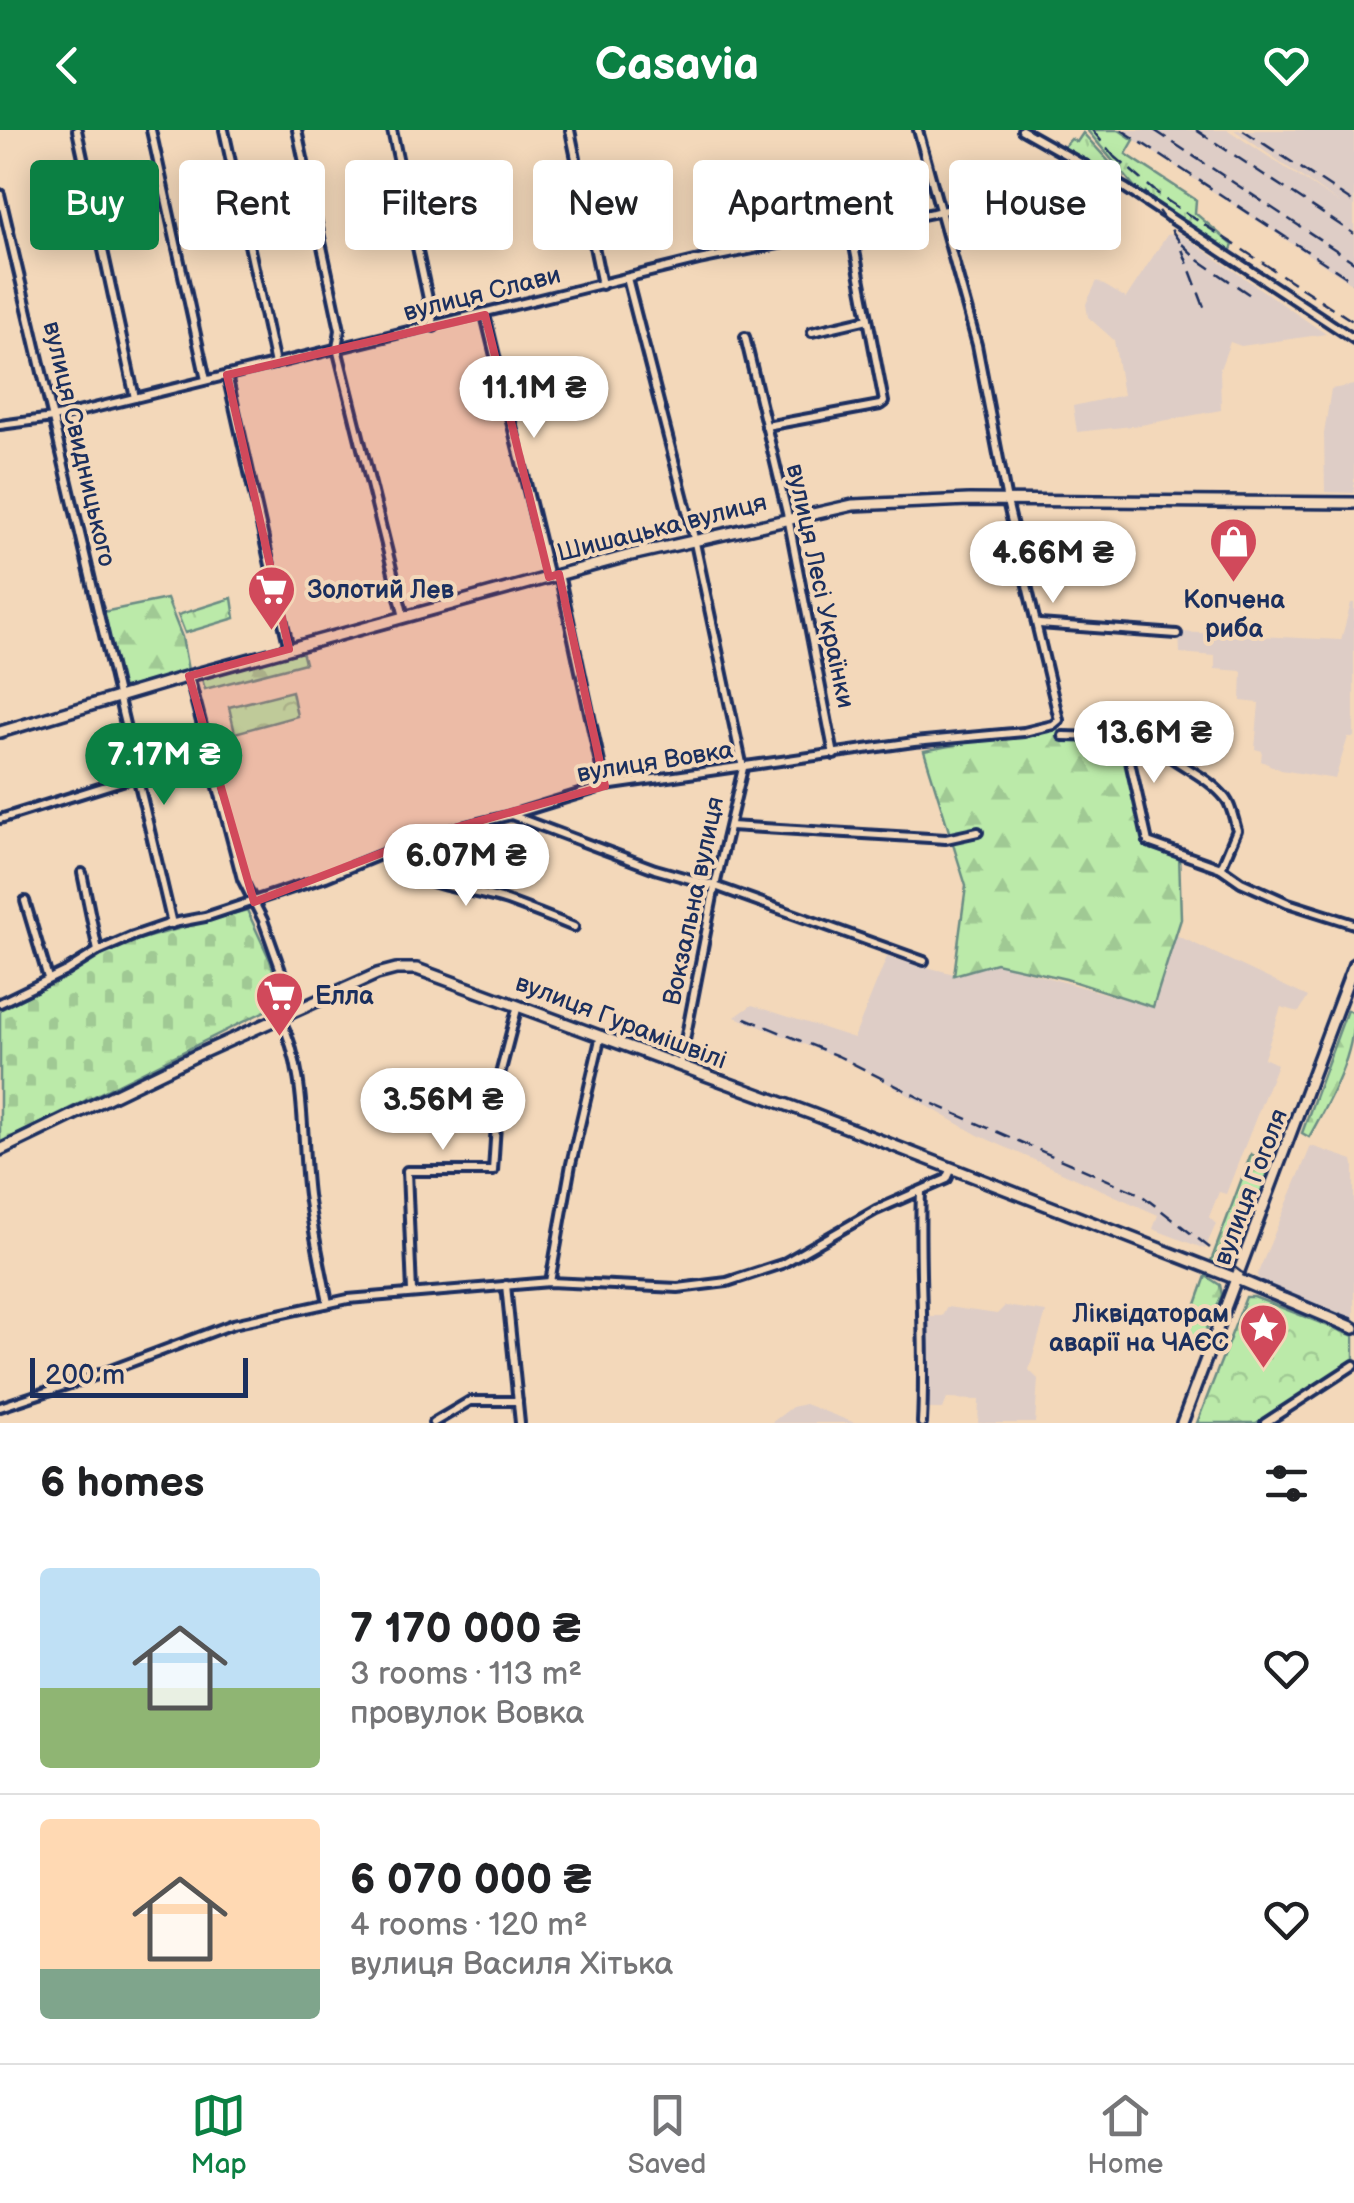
<!DOCTYPE html>
<html lang="en">
<head>
<meta charset="utf-8">
<style>
	body { margin:0; font-family:"Balsamiq Sans",sans-serif; background:#f2f2f2; color:#202124; height:100vh; display:flex; flex-direction:column; font-size:38px; white-space:nowrap }
	* { box-sizing:border-box; margin:0 }
	p { font-size:32px; color:#757577 }
	.icon { flex:none; width:55px; height:55px; fill:none; stroke:currentColor; stroke-width:2; stroke-linecap:round; stroke-linejoin:round }
	.map { position:relative; height:1293px; overflow:hidden }
	.sheet { display:flex; flex-direction:column; background:#fff; flex:1 }
	.sheet>* { flex:none }
	.top-card { position:absolute; left:30px; top:30px; width:1295px; height:90px; display:flex; gap:20px }
	.scale { position:absolute; left:30px; bottom:25px; width:218px; box-sizing:border-box; padding-left:10px; border:5px solid #1b2f5e; border-top:0; font-size:28px; line-height:35px; white-space:nowrap; color:#1b2f5e; -webkit-text-stroke:8px #f3d8ba; paint-order:stroke }
	.price { position:absolute; translate:-50% -85px; padding:0 22px; border-radius:35px; background:#fff; color:#222; font-size:32px; line-height:65px; filter:drop-shadow(0 2px 5px #0008) }
	.price::after { content:''; position:absolute; left:50%; top:60px; width:30px; height:22px; margin-left:-15px; background:inherit; clip-path:polygon(0 0,100% 0,50% 100%) }
	.price.on { background:#0b8043; color:#fff }
	ul { padding:0; list-style:none }
	li { display:flex; align-items:center; gap:30px; height:250px; padding:0 40px }
	li+li { border-top:2px solid #e0e0e0 }
	li span { display:grid; place-items:center; flex:none; width:280px; height:200px; border-radius:10px; color:#555 }
	li>.icon { margin-inline-start:auto }
	span .icon { width:120px; height:120px; fill:#fffc; stroke-width:1 }
	li b { font-size:42px }
	h2 { display:flex; justify-content:space-between; align-items:center; height:120px; padding:0 40px; font-size:42px }
	.pill { padding:0 35px; border-radius:10px; background:#fff; box-shadow:0 5px 25px #0003; font-size:35px; line-height:90px }
	.pill.on { background:#0b8043; color:#fff }
	header { display:flex; justify-content:space-between; align-items:center; height:130px; padding:0 40px; background:#0b8043; color:#fff; font-size:45px; font-weight:800 }
	.dock { display:flex; justify-content:space-around; align-items:center; height:140px; border-top:2px solid #e0e0e0; background:#fff; font-size:28px; color:#757577 }
	.dock a { display:grid; justify-items:center; gap:5px }
	.dock .on { color:#0b8043 }
	.map>svg:first-child { display:block }
</style>
</head>
<body>
<header><svg class="icon" aria-label="back" viewBox="0 0 24 24"><path d="M15 5l-7 7 7 7"/></svg>Casavia<svg class="icon" aria-label="heart" viewBox="0 0 24 24"><path d="M12 20l-8-8c-3-5 5-10 8-4 3-6 11-1 8 4z"/></svg></header>
<div class="map">
<svg width="1354" height="1293" viewBox="0 0 1354 1293">
	<defs>
		<pattern id="grass-tufts" width="24" height="20" patternUnits="userSpaceOnUse" patternTransform="scale(2.5)"><rect width="24" height="20" fill="#bbeaa9"/><path d="M3 7l-1-3M5 7V3M7 7l1-3M15 17l-1-3M17 17v-4M19 17l1-3" fill="none" stroke="#a0c994"/></pattern>
		<pattern id="forest-firs" width="22" height="20" patternUnits="userSpaceOnUse" patternTransform="scale(2.5)"><rect width="22" height="20" fill="#bbeaa9"/><path d="M5 1l3.5 6h-7zM16 11l3.5 6h-7z" fill="#a0c994"/></pattern>
		<pattern id="cemetery-stones" width="16" height="16" patternUnits="userSpaceOnUse" patternTransform="scale(2.5)"><rect width="16" height="16" fill="#bbeaa9"/><path d="M2 7V4a2 2 0 0 1 4 0v3zM10 15v-3a2 2 0 0 1 4 0v3z" fill="#a0c994"/></pattern>
		<pattern id="park-crowns" width="20" height="18" patternUnits="userSpaceOnUse" patternTransform="scale(2.5)"><rect width="20" height="18" fill="#bbeaa9"/><path d="M2 6a3 3 0 1 1 6 0M12 15a3 3 0 1 1 6 0" fill="none" stroke="#a0c994"/></pattern>
	</defs>
	<rect width="100%" height="100%" fill="#f3d8ba"/>
	<filter id="ink" filterUnits="userSpaceOnUse"><feTurbulence type="fractalNoise" baseFrequency=".01" numOctaves="2"/><feDisplacementMap in="SourceGraphic" scale="20" xChannelSelector="R" yChannelSelector="G"/><feConvolveMatrix kernelMatrix="1 2 1 2 8 2 1 2 1" color-interpolation-filters="sRGB"/></filter>
	<g filter="url(#ink)">
		<g fill="#decdc6">
			<polygon points="1120,0 1228,0 1342,75 1234,0 1354,0 1354,155"/>
			<polygon points="1179,103 1326,204 1241,216 1230,212 1220,239 1221,280 1141,295 1077,302 1073,276 1123,265 1114,210 1088,187 1086,174 1097,151 1126,168 1167,105"/>
			<polygon points="1354,255 1354,363 1325,362 1324,304 1331,259"/>
			<polygon points="1351,473 1354,473 1354,607 1348,607 1335,649 1281,640 1261,631 1262,621 1255,619 1259,573 1241,571 1242,541 1215,539 1215,526 1180,523 1179,502 1341,510"/>
			<polygon points="1176,805 1308,867 1299,882 1281,877 1264,928 1277,934 1226,1064 1219,1062 1209,1087 1216,1094 1205,1119 1153,1099 1158,1085 978,1005 856,935 735,887 752,875 854,908 887,827 954,844 996,833 1153,877"/>
			<polygon points="1311,1016 1353,1030 1354,1035 1354,1193 1263,1157 1257,1145"/>
			<polygon points="1005,1176 1046,1182 1029,1240 1038,1249 1035,1293 978,1293 979,1270 947,1269 943,1279 925,1279 926,1186 942,1186 947,1177 997,1184"/>
			<polygon points="805,1274 855,1293 771,1293 792,1277"/>
		</g>
		<g fill="url(#grass-tufts)" stroke="#6b8c84" stroke-width="2.5">
			<polygon points="1087,0 1119,0 1134,10 1126,24 1196,70 1195,83 1233,115 1230,122 1138,61"/>
			<polygon points="1083,3 1122,46 1122,50 1063,18 1071,9 1077,12"/>
		</g>
		<g fill="url(#forest-firs)" stroke="#6b8c84" stroke-width="2.5">
			<polygon points="167,469 182,507 189,546 117,568 98,483"/>
			<polygon points="302,521 305,533 205,559 202,549"/>
			<polygon points="1053,595 1063,606 1125,609 1148,711 1179,723 1181,789 1153,877 1066,849 996,833 954,845 966,756 924,621"/>
			<path d="M1347 880 1354 883C1354 927 1330 969 1309 1007L1302 1003Z"/>
			<polygon points="1251,1024 1271,1034 1236,1130 1222,1137 1210,1134"/>
			<polygon points="1206,1146 1220,1155 1222,1165 1197,1220 1183,1211"/>
		</g>
		<polygon fill="url(#cemetery-stones)" stroke="#6b8c84" stroke-width="2.5" points="247,780 270,830 283,872 0,1013 0,880 67,846 98,825 134,811"/>
		<g fill="url(#park-crowns)" stroke="#6b8c84" stroke-width="2.5">
			<polygon points="232,468 235,488 185,503 178,485"/>
			<polygon points="292,561 297,586 235,603 229,577"/>
			<polygon points="1246,1167 1254,1167 1354,1206 1354,1230 1256,1293 1197,1293"/>
		</g>
		<g fill="none" stroke-linecap="round" stroke-linejoin="round">
			<defs>
				<g id="street">
					<polyline points="77,0 135,268"/>
					<polyline points="151,0 206,250"/>
					<polyline points="224,0 275,234"/>
					<polyline points="297,0 340,200 337,218 404,487"/>
					<polyline points="392,0 434,197"/>
					<polyline points="570,0 602,155"/>
					<polyline points="1022,0 1125,58 1354,209"/>
					<polyline points="0,64 172,794"/>
					<polyline points="627,148 694,408 743,638 715,756 680,936"/>
					<polyline points="485,185 549,447"/>
					<polyline points="812,202 868,189"/>
					<polyline points="745,207 788,387 834,625"/>
					<polyline points="227,245 289,519"/>
					<polyline points="0,295 53,288 699,130 933,83 1063,52 1079,44 1085,35"/>
					<polyline points="766,296 880,275 884,272 851,100"/>
					<polyline points="559,444 605,656"/>
					<polyline points="1039,494 1177,504"/>
					<polyline points="189,546 242,749 263,790 295,880"/>
					<path d="M1063 606 1149 608C1169 633 1206 643 1226 669 1232 677 1234 691 1237 700L1221 738"/>
					<polyline points="1125,609 1148,712 1221,738 1241,752 1288,773 1354,794"/>
					<polyline points="511,685 655,739 715,756 924,831"/>
					<polyline points="0,689 138,646"/>
					<polyline points="730,696 946,709 978,702"/>
					<path d="M391 723C410 757 473 759 507 771 529 779 552 788 574 797"/>
					<polyline points="82,743 98,821"/>
					<polyline points="25,771 48,848"/>
					<polyline points="0,873 66,841 98,821 133,806 168,794 205,787 326,747 429,705 511,685 605,656 914,612 1024,602 1053,595 1059,590 1007,371 977,215 918,0"/>
					<path d="M280 888C307 942 301 1007 308 1065 313 1101 321 1137 328 1173"/>
					<path d="M921 1061C918 1139 926 1216 922 1293"/>
					<polyline points="550,1152 571,1034 601,905"/>
					<polyline points="506,1155 520,1293"/>
					<polyline points="412,1162 407,1041 493,1041 499,948 518,875"/>
					<polyline points="0,1277 100,1244 233,1194 348,1169 550,1152 678,1158 727,1152 782,1134 876,1080 947,1049 952,1038"/>
					<polyline points="433,1293 470,1271 518,1271"/>
					<polyline points="1265,1293 1354,1235"/>
				</g>
				<g id="secondary">
					<polyline points="0,602 189,546 631,425 853,375 969,370 1354,373"/>
					<polyline points="0,1020 197,925 377,844 396,839 417,839 812,984 1237,1149 1354,1198"/>
					<polyline points="1182,1293 1354,834"/>
				</g>
			</defs>
			<use href="#street" stroke="#1b2f5e" stroke-width="14"/>
			<use href="#secondary" stroke="#1b2f5e" stroke-width="16"/>
			<use href="#street" stroke="#f3d8ba" stroke-width="6"/>
			<use href="#secondary" stroke="#f3d8ba" stroke-width="9"/>
			<g stroke="#1b2f5e" stroke-width="2.5" stroke-dasharray="15 8" stroke-linecap="butt">
				<polyline points="1092,0 1122,36"/>
				<polyline points="1122,0 1354,152"/>
				<polyline points="1154,0 1354,132"/>
				<polyline points="1196,0 1354,104"/>
				<polyline points="1243,0 1354,73"/>
				<polyline points="1113,25 1163,68 1354,192"/>
				<polyline points="1145,62 1179,111 1204,177"/>
				<polyline points="1182,114 1200,131 1250,165"/>
				<polyline points="745,888 838,926 924,970 1140,1064 1241,1142 1276,1160 1354,1189"/>
			</g>
		</g>
	</g>
	<path fill="#d1495b" fill-opacity="0.2" stroke="#d1495b" stroke-width="8" stroke-linejoin="round" d="M485 185 549 447 559 444 605 656 429 705 254 772 189 546 289 519 227 245Z"/>
	<defs>
		<symbol id="shop-pin" viewBox="-11 -11 22 30"><path d="M0 17L-7.5 6A9.5 9.5 0 1 1 7.5 6Z" fill="#d1495b" stroke="#f3d8ba"/><path d="M-5-2.5h2.3a2.7 3.5 0 0 1 5.4 0H5L5.5 6h-11ZM-1.5-2.5h3a1.5 2.3 0 0 0-3 0Z" fill="#fff"/></symbol>
		<symbol id="supermarket-pin" viewBox="-11 -11 22 30"><path d="M0 17L-7.5 6A9.5 9.5 0 1 1 7.5 6Z" fill="#d1495b" stroke="#f3d8ba"/><path d="M-6-5.5h2.5l.6 2H6L4.5 2H-2.5L-4.4-4H-6ZM-1.5 3.2a1.3 1.3 0 1 0 .1 0ZM3 3.2a1.3 1.3 0 1 0 .1 0Z" fill="#fff"/></symbol>
		<symbol id="sight-pin" viewBox="-11 -11 22 30"><path d="M0 17L-7.5 6A9.5 9.5 0 1 1 7.5 6Z" fill="#d1495b" stroke="#f3d8ba"/><path d="M0-6L1.8-2.2L6-1.7L2.9 1.2L3.7 5.4L0 3.3L-3.7 5.4L-2.9 1.2L-6-1.7L-1.8-2.2Z" fill="#fff"/></symbol>
	</defs>
	<g fill-rule="evenodd">
		<use href="#shop-pin" x="1206" y="384" width="55" height="75"/>
		<use href="#supermarket-pin" x="244" y="432" width="55" height="75"/>
		<use href="#supermarket-pin" x="252" y="838" width="55" height="75"/>
		<use href="#sight-pin" x="1236" y="1170" width="55" height="75"/>
	</g>
	<g text-anchor="middle" dominant-baseline="central" stroke-width="8" stroke-linejoin="round" paint-order="stroke">
		<g font-size="25" fill="#1b2f5e" stroke="#f3d8ba">
			<text transform="translate(482 164) rotate(-14)">вулиця Слави</text>
			<text transform="translate(79 314) rotate(77)">вулиця Свидницького</text>
			<text transform="translate(662 398) rotate(-14)">Шишацька вулиця</text>
			<text transform="translate(820 456) rotate(78)">вулиця Лесі Українки</text>
			<text transform="translate(655 632) rotate(-9)">вулиця Вовка</text>
			<text transform="translate(694 771) rotate(-78)">Вокзальна вулиця</text>
			<text transform="translate(621 892) rotate(21)">вулиця Гурамішвілі</text>
			<text transform="translate(1251 1057) rotate(-69)">вулиця Гоголя</text>
		</g>
		<g font-size="25" font-weight="bold" fill="#1b2f5e" stroke="#f3d8ba" text-anchor="start">
			<text x="307" y="460">Золотий Лев</text>
			<text x="1234" y="470" text-anchor="middle">Копчена<tspan x="1234" dy="29">риба</tspan></text>
			<text x="315" y="866">Елла</text>
			<text x="1229" y="1184" text-anchor="end">Ліквідаторам<tspan x="1229" dy="29">аварії на ЧАЄС</tspan></text>
		</g>
	</g>
</svg>
<div class="scale">200 m</div>
<b class="price" style="left:534px;top:311px">11.1M ₴</b>
<b class="price" style="left:1053px;top:476px">4.66M ₴</b>
<b class="price" style="left:1154px;top:656px">13.6M ₴</b>
<b class="price on" style="left:164px;top:678px">7.17M ₴</b>
<b class="price" style="left:466px;top:779px">6.07M ₴</b>
<b class="price" style="left:443px;top:1023px">3.56M ₴</b>
<div class="top-card">
<a class="pill on">Buy</a>
<a class="pill">Rent</a>
<a class="pill">Filters</a>
<a class="pill">New</a>
<a class="pill">Apartment</a>
<a class="pill">House</a>
</div>
</div>
<section class="sheet">
<h2>6 homes<svg class="icon" aria-label="filters" viewBox="0 0 24 24"><path d="M4 7h16M4 17h16"/><circle cx="9" cy="7" r="2"/><circle cx="15" cy="17" r="2"/></svg></h2>
<ul>
<li><span style="background:linear-gradient(#bfe0f5 60%,#8fb573 0)"><svg class="icon" aria-label="home" viewBox="0 0 24 24"><path d="M3 11l9-7 9 7M6 9v11h12V9"/></svg></span><div><b>7 170 000 ₴</b><p>3 rooms · 113 m²</p><p>провулок Вовка</p></div><svg class="icon" aria-label="heart" viewBox="0 0 24 24"><path d="M12 20l-8-8c-3-5 5-10 8-4 3-6 11-1 8 4z"/></svg></li>
<li><span style="background:linear-gradient(#ffd9b3 75%,#7fa58c 0)"><svg class="icon" aria-label="home" viewBox="0 0 24 24"><path d="M3 11l9-7 9 7M6 9v11h12V9"/></svg></span><div><b>6 070 000 ₴</b><p>4 rooms · 120 m²</p><p>вулиця Василя Хітька</p></div><svg class="icon" aria-label="heart" viewBox="0 0 24 24"><path d="M12 20l-8-8c-3-5 5-10 8-4 3-6 11-1 8 4z"/></svg></li>
</ul>
</section>
<nav class="dock">
<a class="on"><svg class="icon" aria-label="map" viewBox="0 0 24 24"><path d="M3 6l6-2 6 2 6-2v14l-6 2-6-2-6 2zM9 4v14M15 6v14"/></svg>Map</a>
<a><svg class="icon" aria-label="saved" viewBox="0 0 24 24"><path d="M7 4h10v16l-5-4-5 4z"/></svg>Saved</a>
<a><svg class="icon" aria-label="home" viewBox="0 0 24 24"><path d="M3 11l9-7 9 7M6 9v11h12V9"/></svg>Home</a>
</nav>
</body>
</html>
